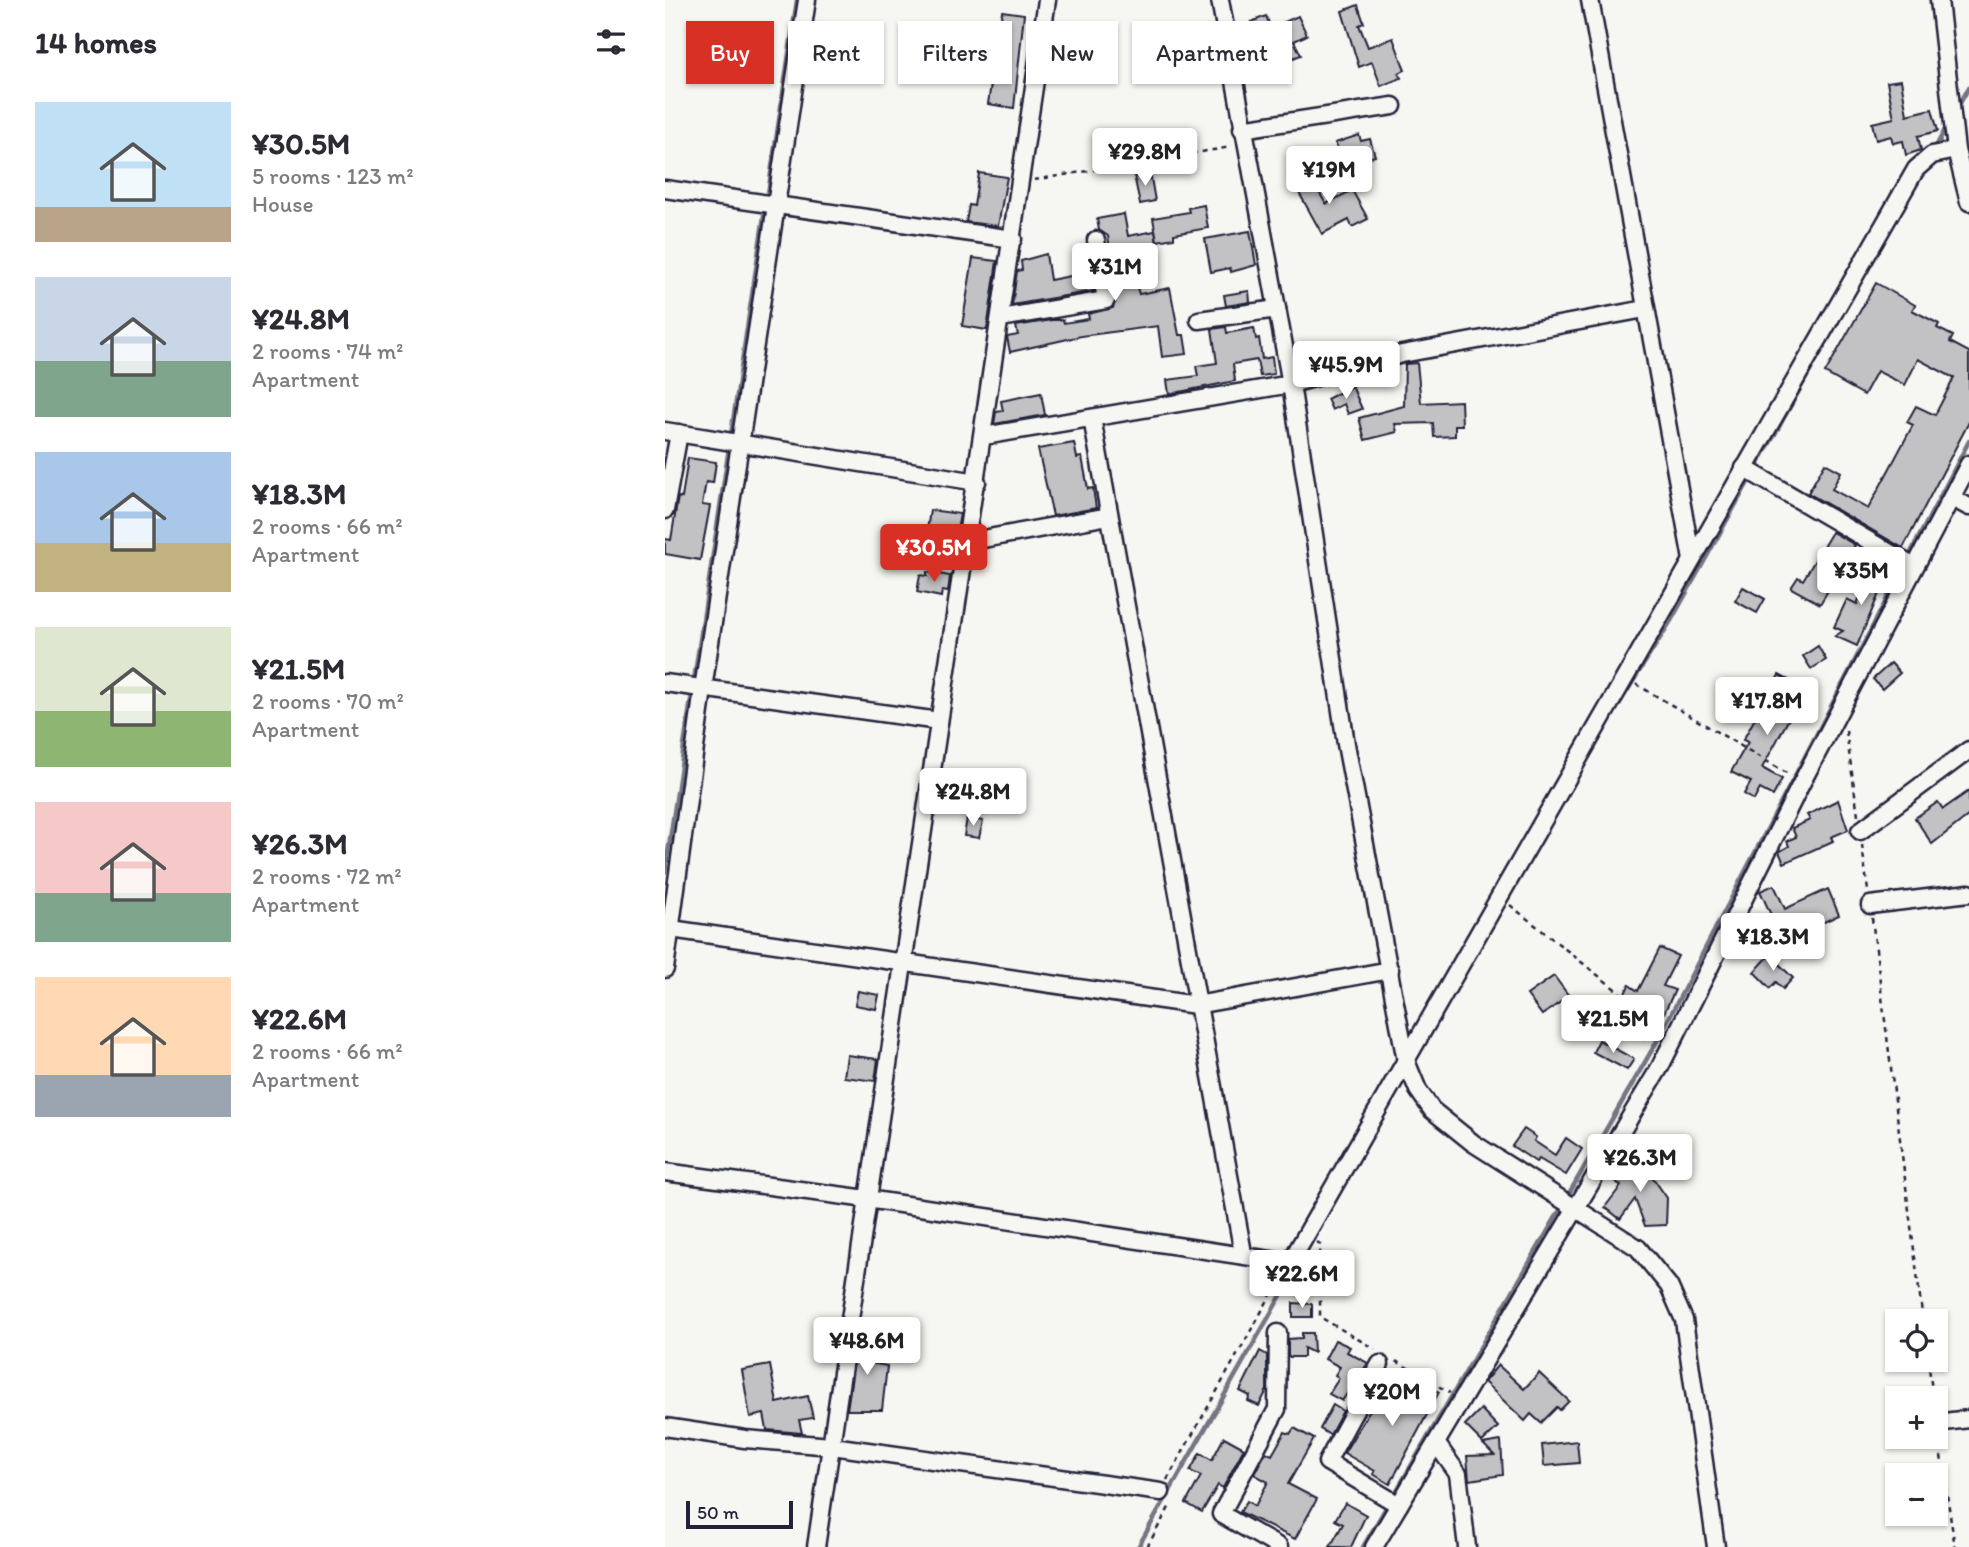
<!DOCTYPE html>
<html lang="en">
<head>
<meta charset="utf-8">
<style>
	body { margin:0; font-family:Itim,sans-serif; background:#f7f7f7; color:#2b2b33; height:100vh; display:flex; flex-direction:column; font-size:26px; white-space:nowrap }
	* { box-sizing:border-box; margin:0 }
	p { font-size:23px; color:#7c7c81 }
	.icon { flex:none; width:38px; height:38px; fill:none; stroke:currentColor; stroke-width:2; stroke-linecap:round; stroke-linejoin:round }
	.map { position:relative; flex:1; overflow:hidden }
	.details { display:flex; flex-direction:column; background:#fff; width:665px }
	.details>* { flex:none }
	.top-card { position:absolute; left:21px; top:21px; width:665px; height:63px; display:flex; gap:14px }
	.tools { position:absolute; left:1220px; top:1309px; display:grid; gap:14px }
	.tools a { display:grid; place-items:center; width:63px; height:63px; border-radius:0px; background:#fff; box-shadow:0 2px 5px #0004; font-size:35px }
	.scale { position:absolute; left:21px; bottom:18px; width:107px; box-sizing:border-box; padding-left:7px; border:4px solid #22223b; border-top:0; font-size:19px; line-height:24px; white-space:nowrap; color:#22223b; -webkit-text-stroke:5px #f6f6f2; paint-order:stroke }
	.price { position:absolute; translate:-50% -60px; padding:0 16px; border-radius:7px; background:#fff; color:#222; font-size:23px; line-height:46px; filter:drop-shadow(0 2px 4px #0008) }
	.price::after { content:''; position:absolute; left:50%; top:42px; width:21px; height:16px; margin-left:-10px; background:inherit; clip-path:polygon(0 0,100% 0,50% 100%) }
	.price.active { background:#d93025; color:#fff }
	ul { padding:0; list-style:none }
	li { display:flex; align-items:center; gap:21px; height:175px; padding:0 35px }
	li span { display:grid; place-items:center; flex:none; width:196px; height:140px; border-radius:0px; color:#555 }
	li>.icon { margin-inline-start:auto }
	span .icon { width:84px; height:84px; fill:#fffc; stroke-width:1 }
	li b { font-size:30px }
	h2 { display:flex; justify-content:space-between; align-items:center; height:84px; padding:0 35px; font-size:30px }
	.chip { padding:0 24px; border-radius:0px; background:#fff; box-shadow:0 2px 5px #0004; font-size:24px; line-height:63px }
	.chip.active { background:#d93025; color:#fff }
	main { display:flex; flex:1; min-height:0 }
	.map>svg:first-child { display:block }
</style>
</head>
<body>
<main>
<section class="details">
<h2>14 homes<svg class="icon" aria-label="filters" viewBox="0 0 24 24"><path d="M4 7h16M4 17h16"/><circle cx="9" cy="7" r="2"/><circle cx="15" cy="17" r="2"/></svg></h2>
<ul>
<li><span style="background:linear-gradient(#bfe0f5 75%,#b9a48a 0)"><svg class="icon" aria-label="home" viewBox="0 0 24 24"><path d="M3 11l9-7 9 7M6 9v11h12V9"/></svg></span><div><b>¥30.5M</b><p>5 rooms · 123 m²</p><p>House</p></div></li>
<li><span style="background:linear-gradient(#c9d6e8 60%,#7fa58c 0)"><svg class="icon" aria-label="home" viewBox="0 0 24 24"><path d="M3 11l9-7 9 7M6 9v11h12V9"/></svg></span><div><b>¥24.8M</b><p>2 rooms · 74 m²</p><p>Apartment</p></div></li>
<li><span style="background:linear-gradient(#a9c7e8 65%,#c2b280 0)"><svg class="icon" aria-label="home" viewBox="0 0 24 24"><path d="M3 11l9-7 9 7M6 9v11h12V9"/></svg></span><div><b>¥18.3M</b><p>2 rooms · 66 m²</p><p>Apartment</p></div></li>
<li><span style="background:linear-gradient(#dfe7d0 60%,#8fb573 0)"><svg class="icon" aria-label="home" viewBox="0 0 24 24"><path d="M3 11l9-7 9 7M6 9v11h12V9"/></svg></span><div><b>¥21.5M</b><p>2 rooms · 70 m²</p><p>Apartment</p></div></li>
<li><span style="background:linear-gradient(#f6c9c9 65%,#7fa58c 0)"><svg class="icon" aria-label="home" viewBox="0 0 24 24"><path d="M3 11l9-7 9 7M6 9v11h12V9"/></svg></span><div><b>¥26.3M</b><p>2 rooms · 72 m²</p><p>Apartment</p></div></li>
<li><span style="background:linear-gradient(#ffd9b3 70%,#9aa5b1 0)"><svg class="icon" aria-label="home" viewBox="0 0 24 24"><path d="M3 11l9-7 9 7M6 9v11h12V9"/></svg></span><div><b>¥22.6M</b><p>2 rooms · 66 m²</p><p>Apartment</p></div></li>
</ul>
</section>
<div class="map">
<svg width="1304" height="1547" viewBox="0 0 1304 1547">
	<rect width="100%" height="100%" fill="#f6f6f2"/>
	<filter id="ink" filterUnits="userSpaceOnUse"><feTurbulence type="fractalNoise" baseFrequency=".0143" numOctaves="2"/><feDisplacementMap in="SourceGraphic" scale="14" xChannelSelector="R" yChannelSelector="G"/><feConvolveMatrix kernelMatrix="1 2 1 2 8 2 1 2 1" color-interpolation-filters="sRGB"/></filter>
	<g filter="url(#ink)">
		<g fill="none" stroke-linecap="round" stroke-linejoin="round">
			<g stroke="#757583" stroke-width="4.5">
				<polyline points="1293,107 1304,87"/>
				<polyline points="1269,150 1283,124"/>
				<polyline points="102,200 132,0"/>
				<polyline points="1243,558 1304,441"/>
				<polyline points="950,710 1007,619 1184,301"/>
				<polyline points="0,872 100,209"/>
				<polyline points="902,1197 991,1043 1239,566"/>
				<polyline points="728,1497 898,1205"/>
				<polyline points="473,1547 706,1137"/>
				<polyline points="698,1547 723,1504"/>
			</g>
		</g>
		<g fill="#c2c2c4" stroke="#22223b" stroke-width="2">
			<polygon points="693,5 699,23 694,25 703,47 728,38 740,70 734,73 736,78 716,86 707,62 694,67 677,11"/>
			<polygon points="337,11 359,14 349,108 323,104"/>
			<polygon points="601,16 606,28 633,16 642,35 629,41 636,55 623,60 614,41 598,48 586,22"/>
			<polygon points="1236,80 1242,115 1267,109 1273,131 1253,136 1256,150 1241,155 1238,141 1228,143 1226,136 1211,140 1207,123 1229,118 1222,82"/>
			<polygon points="694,135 696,141 705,139 710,156 692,161 696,168 686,173 670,143"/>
			<polygon points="633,168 644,188 650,185 661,204 687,190 703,219 687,227 684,220 657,234 623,173"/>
			<polygon points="485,172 490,201 475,204 469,175"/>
			<polygon points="314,173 342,177 333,226 301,222 304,205 309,206"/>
			<polygon points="539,205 543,228 509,234 509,238 492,241 488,218 524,212 523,208"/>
			<polygon points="459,214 463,236 490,231 492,245 465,249 468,274 474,294 505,288 514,335 519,335 522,354 497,357 493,326 416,336 345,352 342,337 353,335 351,326 387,320 398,320 399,323 424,319 423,314 448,308 451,299 449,286 459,284 454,263 447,264 443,236 434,230 432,219"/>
			<polygon points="585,231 591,265 566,272 565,268 546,272 540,239"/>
			<polygon points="381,254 385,280 416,274 417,281 427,279 429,291 347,305 352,271 357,270 356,261"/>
			<polygon points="308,258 332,261 322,330 297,326"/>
			<polygon points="1211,283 1250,305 1247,310 1274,324 1272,328 1288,336 1285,342 1304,352 1304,422 1238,548 1143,493 1160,463 1176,472 1167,489 1203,509 1248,425 1242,422 1251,406 1270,415 1289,378 1253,359 1240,385 1212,371 1199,395 1160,373"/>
			<polygon points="584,291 585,302 561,306 559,295"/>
			<polygon points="561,327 562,333 589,328 591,339 594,338 597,359 607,357 609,374 595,376 592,360 568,364 570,381 504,394 502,380 533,376 531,366 552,363 547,329"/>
			<polygon points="752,363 756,403 796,401 797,425 790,425 790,436 769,437 768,423 730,424 732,432 700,440 694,418 739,406 740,364"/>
			<polygon points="687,386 697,409 683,414 679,404 667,410 662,399"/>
			<polygon points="376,393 380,415 329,424 331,412 338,411 336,401"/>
			<polygon points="409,443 412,458 417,457 423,489 428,488 431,508 388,516 373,449"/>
			<polygon points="23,458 51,462 48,483 41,482 37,505 45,506 35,560 0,554 0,539 6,540 13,497 17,498"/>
			<polygon points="265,510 295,514 290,542 261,537"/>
			<polygon points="1167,532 1190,545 1155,604 1126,588 1133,577 1138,580"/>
			<polygon points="1208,562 1224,570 1192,646 1170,636 1178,631 1169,627 1182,599 1192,604"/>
			<polygon points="262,572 285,576 283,592 277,591 276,597 252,592 255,575 262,576"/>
			<polygon points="1078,587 1100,599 1092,613 1070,601"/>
			<polygon points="1153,646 1161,660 1146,669 1138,656"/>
			<polygon points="1226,663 1235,673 1217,689 1208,679"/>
			<polygon points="1114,675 1140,689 1097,768 1117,779 1108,796 1095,789 1089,800 1079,794 1086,782 1066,772 1083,742 1078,740"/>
			<polygon points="1304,791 1304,815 1267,844 1250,818 1273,802 1278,809"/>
			<polygon points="1173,800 1183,830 1166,837 1168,841 1119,863 1114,852 1124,846 1122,841 1131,837 1127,828 1145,820 1142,815"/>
			<polygon points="302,818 318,821 314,838 299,836"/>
			<polygon points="1109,885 1120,909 1163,889 1174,915 1118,941 1095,891"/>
			<polygon points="995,948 1013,956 998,986 1010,990 999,1013 995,1011 980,1039 935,1016 944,1000 954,1006 964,985 973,991"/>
			<polygon points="1105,955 1128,978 1118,989 1111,982 1105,988 1089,972"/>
			<polygon points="889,976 904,996 877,1015 862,995"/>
			<polygon points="193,991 214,995 211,1009 190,1005"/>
			<polygon points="934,1040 969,1059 962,1070 928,1052"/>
			<polygon points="182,1055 213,1059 210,1081 179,1077"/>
			<polygon points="859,1129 871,1137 869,1141 890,1155 901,1138 917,1149 901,1175 874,1159 871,1162 847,1146"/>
			<polygon points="970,1156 987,1168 984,1172 1002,1198 1001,1225 980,1226 970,1199 955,1219 940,1207 956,1186 950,1181"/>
			<polygon points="628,1303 647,1304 647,1317 628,1317"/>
			<polygon points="194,1328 209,1330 205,1363 222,1366 217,1410 182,1410"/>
			<polygon points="637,1333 648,1333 649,1353 639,1348 639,1357 623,1357 623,1339 637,1338"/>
			<polygon points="670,1340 685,1347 682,1352 703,1363 677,1401 664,1394 674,1378 670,1375 675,1367 660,1359"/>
			<polygon points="595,1351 602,1355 602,1390 594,1406 583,1401 585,1396 575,1391"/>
			<polygon points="105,1365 112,1403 143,1396 148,1418 134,1420 137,1433 102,1430 99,1414 85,1417 77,1370"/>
			<polygon points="833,1365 859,1389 874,1373 904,1401 895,1410 892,1407 876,1423 866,1414 860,1421 819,1382"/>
			<polygon points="737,1374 774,1392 725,1484 708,1474 710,1471 679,1453 709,1403 718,1408"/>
			<polygon points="668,1405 678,1411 665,1435 655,1429"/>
			<polygon points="816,1409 833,1427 817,1442 800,1425"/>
			<polygon points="629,1428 649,1439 623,1484 652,1499 630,1539 575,1512 582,1501 590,1506 603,1482 589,1474 601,1452 607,1455 620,1432 625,1434"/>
			<polygon points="559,1437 579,1448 558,1488 553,1485 537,1512 521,1503 536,1476 525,1471 535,1453 547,1460"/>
			<polygon points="836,1441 838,1475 804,1480 802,1456 829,1455 818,1444"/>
			<polygon points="912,1441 914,1463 879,1466 877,1445"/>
			<polygon points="680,1503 701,1515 686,1547 665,1547 678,1524 670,1520"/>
		</g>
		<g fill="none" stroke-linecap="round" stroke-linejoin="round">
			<defs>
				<g id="minor">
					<polyline points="555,0 626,384 681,744 741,1061 753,1090 767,1110 808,1143 973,1248 1004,1286 1019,1320 1051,1547"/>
					<polyline points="925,0 1027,560"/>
					<polyline points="1274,0 1291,150 1304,202"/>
					<polyline points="577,129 728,106"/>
					<polyline points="0,189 348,239"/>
					<polyline points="336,318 441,300 431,240"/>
					<polyline points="534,320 612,309"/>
					<polyline points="427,418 578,1253"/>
					<polyline points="0,431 312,482"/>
					<polyline points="319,436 626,384 737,354 980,309"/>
					<polyline points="1079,468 1249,567"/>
					<polyline points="1287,498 1304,507"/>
					<polyline points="0,510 14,433"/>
					<polyline points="302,542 444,516"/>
					<polyline points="0,683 274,721"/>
					<polyline points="1195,831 1304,750"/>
					<polyline points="1205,905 1304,893"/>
					<polyline points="6,929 531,1005 725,970"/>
					<polyline points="0,969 38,689 142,0"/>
					<polyline points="0,1172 202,1199 625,1263 1251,169 1267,155 1291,150"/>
					<polyline points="613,1333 612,1409 556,1514 614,1547"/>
					<polyline points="715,1364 662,1462 734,1505"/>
					<polyline points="1271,1423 1304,1419"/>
					<polyline points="0,1427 80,1439 167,1446 496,1492"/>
					<polyline points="771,1443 793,1474 802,1547"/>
					<polyline points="151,1547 382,0"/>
					<polyline points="709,1547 995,1067 1137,782 1304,464"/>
				</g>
			</defs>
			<use href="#minor" stroke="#22223b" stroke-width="21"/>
			<g stroke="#22223b" stroke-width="2.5" stroke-dasharray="5 5" stroke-linecap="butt">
				<polyline points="369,180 566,147"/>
				<polyline points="971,684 1125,775"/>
				<polyline points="1181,731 1193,815"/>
				<polyline points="1197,845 1203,891"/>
				<polyline points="845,905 999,1028"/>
				<polyline points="1207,918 1258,1321"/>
				<polyline points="652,1242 655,1244 655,1317 710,1349"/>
				<polyline points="1263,1360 1268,1398"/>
				<polyline points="731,1361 785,1393"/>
				<polyline points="1273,1436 1290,1547"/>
				<polyline points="502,1480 617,1275"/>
				<polyline points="482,1547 506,1504"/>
			</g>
			<use href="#minor" stroke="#f6f6f2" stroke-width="16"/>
		</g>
	</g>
</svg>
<div class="tools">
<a><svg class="icon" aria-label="locate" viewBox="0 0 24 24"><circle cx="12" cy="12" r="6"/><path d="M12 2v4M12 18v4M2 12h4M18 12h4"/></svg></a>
<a>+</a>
<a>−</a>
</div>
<div class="scale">50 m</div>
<b class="price" style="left:480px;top:188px">¥29.8M</b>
<b class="price" style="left:664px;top:206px">¥19M</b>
<b class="price" style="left:450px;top:303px">¥31M</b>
<b class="price" style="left:681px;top:401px">¥45.9M</b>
<b class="price active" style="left:269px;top:584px">¥30.5M</b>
<b class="price" style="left:1196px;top:607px">¥35M</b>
<b class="price" style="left:1102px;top:737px">¥17.8M</b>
<b class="price" style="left:308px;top:828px">¥24.8M</b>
<b class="price" style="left:1108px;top:973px">¥18.3M</b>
<b class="price" style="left:948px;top:1055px">¥21.5M</b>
<b class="price" style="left:975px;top:1194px">¥26.3M</b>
<b class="price" style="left:637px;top:1310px">¥22.6M</b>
<b class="price" style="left:202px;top:1377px">¥48.6M</b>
<b class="price" style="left:727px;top:1428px">¥20M</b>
<div class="top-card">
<a class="chip active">Buy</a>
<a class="chip">Rent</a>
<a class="chip">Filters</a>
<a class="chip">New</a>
<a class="chip">Apartment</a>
</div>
</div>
</main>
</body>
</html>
